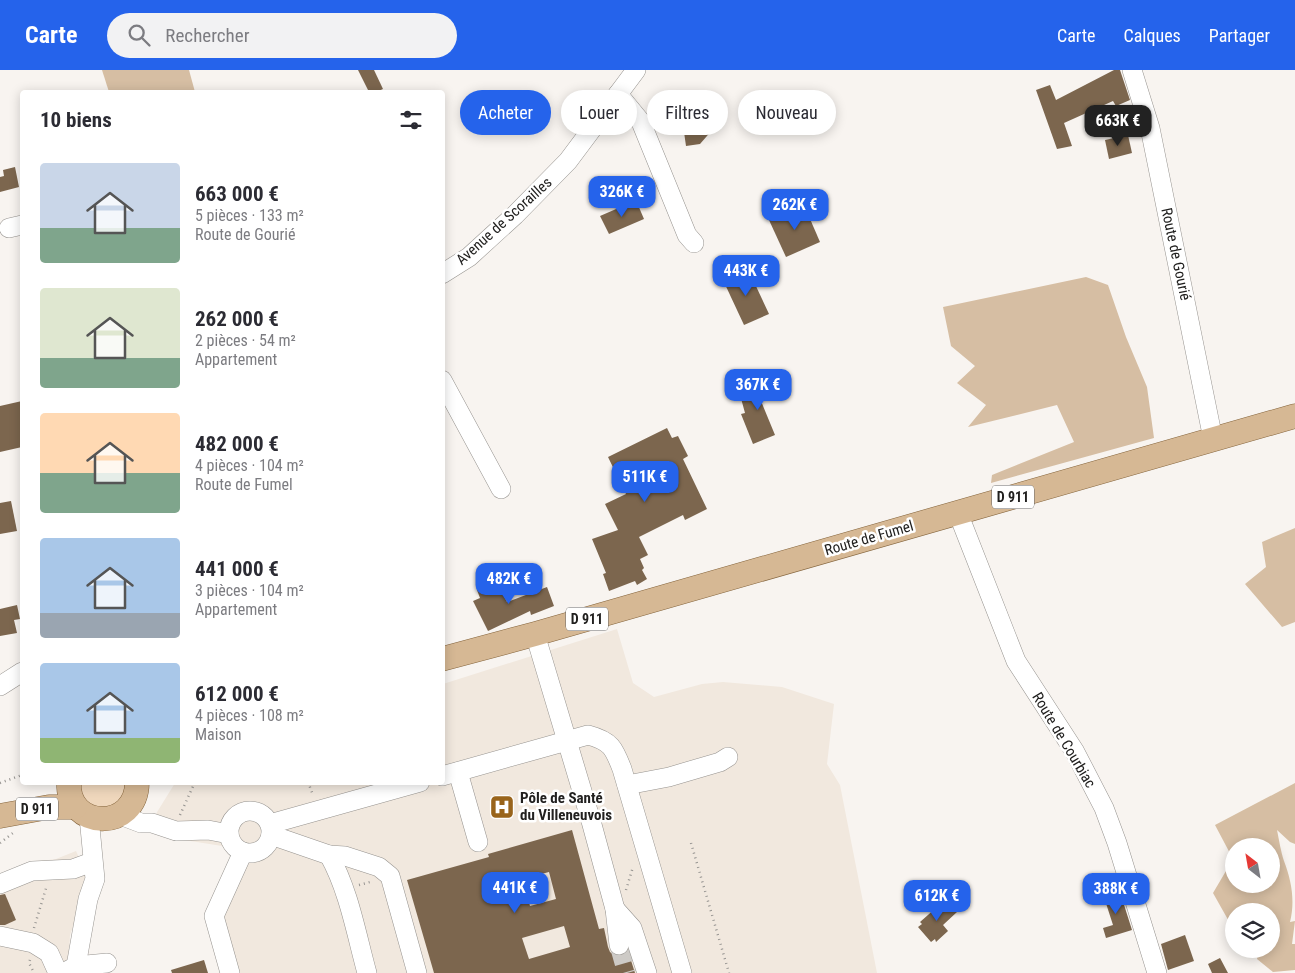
<!DOCTYPE html>
<html lang="fr">
<head>
<meta charset="utf-8">
<style>
	body { margin:0; font-family:"Roboto Condensed",sans-serif; background:#f2f2f3; color:#2b2b33; height:100vh; display:flex; flex-direction:column; font-size:19px; white-space:nowrap }
	* { box-sizing:border-box; margin:0 }
	p { font-size:16px; color:#7c7c81 }
	.icon { flex:none; width:28px; height:28px; fill:none; stroke:currentColor; stroke-width:2; stroke-linecap:round; stroke-linejoin:round }
	.map { position:relative; flex:1; overflow:hidden }
	.panel { position:absolute; left:20px; top:20px; width:425px; height:695px; display:flex; flex-direction:column; background:#fff; border-radius:5px; box-shadow:0 2px 12px #0003 }
	.panel>* { flex:none }
	.top-card { position:absolute; left:460px; top:20px; width:475px; height:45px; display:flex; gap:10px }
	.needle { width:32px; rotate:329deg }
	.fabs { position:absolute; left:1225px; top:768px; display:grid; gap:10px }
	.fabs a { display:grid; place-items:center; width:55px; height:55px; border-radius:50%; background:#fff; box-shadow:0 2px 12px #0003; font-size:25px }
	.price { position:absolute; translate:-50% -42px; padding:0 11px; border-radius:10px; background:#2563eb; color:#fff; font-size:16px; line-height:32px; filter:drop-shadow(0 1px 2px #0008) }
	.price::after { content:''; position:absolute; left:50%; top:30px; width:15px; height:11px; margin-left:-8px; background:inherit; clip-path:polygon(0 0,100% 0,50% 100%) }
	.price.on { background:#222; color:#fff }
	ul { padding:0; list-style:none }
	li { display:flex; align-items:center; gap:15px; height:125px; padding:0 20px }
	li span { display:grid; place-items:center; flex:none; width:140px; height:100px; border-radius:5px; color:#555 }
	li>.icon { margin-inline-start:auto }
	span .icon { width:60px; height:60px; fill:#fffc; stroke-width:1 }
	li b { font-size:21px }
	h2 { display:flex; justify-content:space-between; align-items:center; height:60px; padding:0 20px; font-size:21px }
	.pill { padding:0 18px; border-radius:22px; background:#fff; box-shadow:0 2px 12px #0003; font-size:18px; line-height:45px }
	.pill.on { background:#2563eb; color:#fff }
	header { display:flex; align-items:center; gap:30px; box-sizing:border-box; height:70px; padding:0 25px; background:#2563eb; color:#fff }
	header strong { font-size:24px }
	nav { display:flex; gap:28px; margin-inline-start:auto; font-size:18px }
	.search { width:350px; height:45px; background:#f2f2f3; display:flex; align-items:center; gap:12px; box-sizing:border-box; padding:0 18px; border-radius:28px; color:#7c7c81; font-size:19px }
	.map>svg:first-child { display:block }
</style>
</head>
<body>
<header>
<strong>Carte</strong>
<div class="search"><svg class="icon" aria-label="search" viewBox="0 0 24 24"><circle cx="10" cy="10" r="6"/><path d="M15 15l6 6"/></svg>Rechercher</div>
<nav><a>Carte</a><a>Calques</a><a>Partager</a></nav>
</header>
<div class="map">
<svg width="1295" height="903" viewBox="0 0 1295 903">
	<rect width="100%" height="100%" fill="#f8f4f0"/>
	<g fill="#f1e8de">
		<polygon points="617,559 633,613 654,627 702,614 723,612 782,617 834,634 827,694 840,715 877,903 223,903 208,847 231,787 222,776 178,769 146,760 175,713 442,712 443,614"/>
		<polygon points="76,781 89,810 70,865 68,903 0,903 0,807 33,792 56,789"/>
	</g>
	<polygon fill="#efd7bc" points="77,712 127,712 128,716 117,737 87,737"/>
	<g fill="#d6bea3" fill-rule="evenodd">
		<polygon points="102,0 189,0 195,22 109,22"/>
		<polygon points="1086,207 1108,215 1126,267 1147,317 1154,368 991,413 992,405 1074,372 1057,335 968,357 986,335 957,313 975,296 951,276 943,237"/>
		<polygon points="1295,458 1295,552 1282,557 1245,514 1266,497 1262,472"/>
		<path d="M1295 713V774L1290 772 1277 760C1279 770 1281 782 1284 791 1292 812 1295 832 1290 852L1295 851 1292 874H1295V900L1273 902 1257 889 1259 879H1271V841H1256L1252 835 1246 841H1234V853L1231 855 1213 823 1233 789 1215 755ZM1234 776H1271V814H1234Z"/>
	</g>
	<g fill="#7c664e" fill-rule="evenodd">
		<polygon points="358,0 374,0 383,19 376,22 369,22"/>
		<polygon points="1114,0 1120,0 1130,30 1116,36 1113,31 1064,53 1072,76 1057,79 1036,20 1050,15 1056,30"/>
		<polygon points="716,39 720,51 700,74 686,76 684,62 692,53 694,55 703,44"/>
		<polygon points="1128,65 1132,83 1109,89 1105,70"/>
		<polygon points="15,97 19,117 0,122 0,107 4,106 3,100"/>
		<polygon points="630,133 632,138 638,135 644,149 609,164 600,146"/>
		<polygon points="804,135 820,172 786,187 769,150"/>
		<polygon points="748,199 769,244 744,255 723,210"/>
		<polygon points="774,310 778,325 761,331 775,365 753,374 741,344 745,343 739,321"/>
		<polygon points="22,331 22,377 0,382 0,336"/>
		<polygon points="667,358 672,368 678,366 688,386 683,389 707,439 685,450 683,445 639,467 648,485 640,489 644,498 642,500 647,509 637,515 635,511 609,521 603,504 606,503 592,469 618,460 605,434 626,424 608,387"/>
		<polygon points="11,431 17,461 0,464 0,433"/>
		<polygon points="496,510 507,532 547,517 554,536 531,545 530,541 488,561 473,531 480,528 477,520"/>
		<polygon points="17,535 20,549 14,550 17,563 0,566 0,539"/>
		<path d="M572 760 599 859 604 858 608 877 610 882 614 885 621 886 628 881 635 903H434L407 810 489 787 488 784ZM549 802 556 829 530 836 522 809ZM564 856 570 877 529 889 522 868Z"/>
		<polygon points="1119,819 1132,860 1106,868 1103,858 1113,855 1103,824"/>
		<polygon points="5,824 16,850 5,855 0,855 0,825"/>
		<polygon points="945,830 957,842 943,855 948,861 936,872 935,869 931,872 918,857 922,854 920,852"/>
		<polygon points="1185,865 1194,891 1168,900 1161,874"/>
		<polygon points="1220,888 1228,903 1212,903 1208,894"/>
		<polygon points="204,890 208,903 172,903 171,900"/>
	</g>
	<g fill="none" stroke-linecap="round" stroke-linejoin="round">
		<polyline stroke="#cdcac6" stroke-width="19" stroke-dasharray="19 9" stroke-linecap="butt" points="619,875 627,903"/>
		<defs>
			<g id="minor">
				<polyline points="1132,0 1150,58 1213,369"/>
				<polyline points="618,24 641,52 687,165 694,173"/>
				<polyline points="9,158 22,155"/>
				<polyline points="442,204 469,187 515,145 568,91 636,0"/>
				<polyline points="442,310 501,419"/>
				<polyline points="958,443 1016,591 1075,682 1104,738 1117,773 1157,903"/>
				<polyline points="535,564 591,751 615,839 619,875"/>
				<polyline points="0,616 22,602"/>
				<polyline points="458,702 478,772"/>
				<path d="M442 706 588 665C611 671 614 678 622 699L682 903"/>
				<polyline points="627,715 669,707 720,692 728,687"/>
				<circle cx="250" cy="762" r="21"/>
				<polyline points="120,745 141,753 152,753 176,761 208,760 229,764"/>
				<polyline points="270,754 420,712"/>
				<polyline points="271,765 329,785 345,786 379,797 390,806 417,903"/>
				<path d="M329 785C349 821 356 863 367 903"/>
				<polyline points="0,814 32,801 73,799 92,792"/>
				<polyline points="615,839 632,858 647,903"/>
				<polyline points="0,866 33,873 49,883 58,903"/>
				<polyline points="65,902 76,896 107,893"/>
				<polyline points="76,903 76,896 88,829 95,809 89,747"/>
				<polyline points="230,903 214,846 243,782"/>
			</g>
			<g id="major">
				<polyline points="442,589 535,564 1295,346"/>
				<path d="M69 712C66 760 137 762 137 712"/>
				<polyline points="0,746 49,737 75,737"/>
			</g>
		</defs>
		<use href="#minor" stroke="#96938f" stroke-width="20"/>
		<use href="#major" stroke="#84643c" stroke-width="25"/>
		<g stroke="#969491" stroke-width="2.5" stroke-dasharray="1 4" stroke-linecap="butt">
			<polyline points="308,712 313,725"/>
			<polyline points="0,713 22,705"/>
			<polyline points="180,745 195,712"/>
			<polyline points="0,773 13,763"/>
			<polyline points="691,773 729,903"/>
			<polyline points="359,815 370,812"/>
			<polyline points="626,820 633,797"/>
			<polyline points="34,858 47,815"/>
			<polyline points="30,890 29,893 34,903"/>
		</g>
		<use href="#minor" stroke="#fff" stroke-width="19"/>
		<use href="#major" stroke="#d6b894" stroke-width="24"/>
	</g>
	<defs>
		<symbol id="hospital-square" viewBox="-11 -11 22 22"><rect x="-9" y="-9" width="18" height="18" rx="4" fill="#99641b" stroke="#fff"/><path d="M-5-5h3v3.5h4V-5h3V5h-3V1.5h-4V5h-3Z" fill="#fff"/></symbol>
	</defs>
	<g fill-rule="evenodd">
		<use href="#hospital-square" x="488" y="723" width="28" height="28"/>
	</g>
	<g text-anchor="middle" dominant-baseline="central" stroke-width="5" stroke-linejoin="round" paint-order="stroke">
		<g fill="#fff" stroke="#646362" stroke-width="1">
			<rect x="992" y="415.5" width="42" height="23" rx="4"/>
			<rect x="566" y="537.5" width="42" height="23" rx="4"/>
			<rect x="16" y="727.5" width="42" height="23" rx="4"/>
		</g>
		<g font-size="14" font-weight="bold" fill="#21201f">
			<text x="1013" y="427">D 911</text>
			<text x="587" y="549">D 911</text>
			<text x="37" y="739">D 911</text>
		</g>
		<g font-size="15" fill="#21201f" stroke="#fff">
			<text transform="translate(504 151) rotate(-42)">Avenue de Scorailles</text>
			<text transform="translate(1176 184) rotate(78)">Route de Gourié</text>
			<text transform="translate(869 468) rotate(-16)">Route de Fumel</text>
			<text transform="translate(1064 670) rotate(59)">Route de Courbiac</text>
		</g>
		<g font-size="15" font-weight="bold" fill="#21201f" stroke="#fff" text-anchor="start">
			<text x="520" y="728">Pôle de Santé<tspan x="520" dy="17">du Villeneuvois</tspan></text>
		</g>
	</g>
</svg>
<div class="fabs">
<a><svg class="needle" viewBox="-14 -14 28 28"><path d="M0-13l5 13h-10z" fill="#e53935"/><path d="M0 13l5-13h-10z" fill="#7c7c81"/></svg></a>
<a><svg class="icon" aria-label="layers" viewBox="0 0 24 24"><path d="M12 4l9 5-9 5-9-5zM3 14l9 5 9-5"/></svg></a>
</div>
<b class="price on" style="left:1118px;top:77px">663K €</b>
<b class="price" style="left:622px;top:148px">326K €</b>
<b class="price" style="left:795px;top:161px">262K €</b>
<b class="price" style="left:746px;top:227px">443K €</b>
<b class="price" style="left:758px;top:341px">367K €</b>
<b class="price" style="left:645px;top:433px">511K €</b>
<b class="price" style="left:509px;top:535px">482K €</b>
<b class="price" style="left:515px;top:844px">441K €</b>
<b class="price" style="left:1116px;top:845px">388K €</b>
<b class="price" style="left:937px;top:852px">612K €</b>
<div class="top-card">
<a class="pill on">Acheter</a>
<a class="pill">Louer</a>
<a class="pill">Filtres</a>
<a class="pill">Nouveau</a>
</div>
<section class="panel">
<h2>10 biens<svg class="icon" aria-label="filters" viewBox="0 0 24 24"><path d="M4 7h16M4 17h16"/><circle cx="9" cy="7" r="2"/><circle cx="15" cy="17" r="2"/></svg></h2>
<ul>
<li><span style="background:linear-gradient(#c9d6e8 65%,#7fa58c 0)"><svg class="icon" aria-label="home" viewBox="0 0 24 24"><path d="M3 11l9-7 9 7M6 9v11h12V9"/></svg></span><div><b>663 000 €</b><p>5 pièces · 133 m²</p><p>Route de Gourié</p></div></li>
<li><span style="background:linear-gradient(#dfe7d0 70%,#7fa58c 0)"><svg class="icon" aria-label="home" viewBox="0 0 24 24"><path d="M3 11l9-7 9 7M6 9v11h12V9"/></svg></span><div><b>262 000 €</b><p>2 pièces · 54 m²</p><p>Appartement</p></div></li>
<li><span style="background:linear-gradient(#ffd9b3 60%,#7fa58c 0)"><svg class="icon" aria-label="home" viewBox="0 0 24 24"><path d="M3 11l9-7 9 7M6 9v11h12V9"/></svg></span><div><b>482 000 €</b><p>4 pièces · 104 m²</p><p>Route de Fumel</p></div></li>
<li><span style="background:linear-gradient(#a9c7e8 75%,#9aa5b1 0)"><svg class="icon" aria-label="home" viewBox="0 0 24 24"><path d="M3 11l9-7 9 7M6 9v11h12V9"/></svg></span><div><b>441 000 €</b><p>3 pièces · 104 m²</p><p>Appartement</p></div></li>
<li><span style="background:linear-gradient(#a9c7e8 75%,#8fb573 0)"><svg class="icon" aria-label="home" viewBox="0 0 24 24"><path d="M3 11l9-7 9 7M6 9v11h12V9"/></svg></span><div><b>612 000 €</b><p>4 pièces · 108 m²</p><p>Maison</p></div></li>
</ul>
</section>
</div>
</body>
</html>
